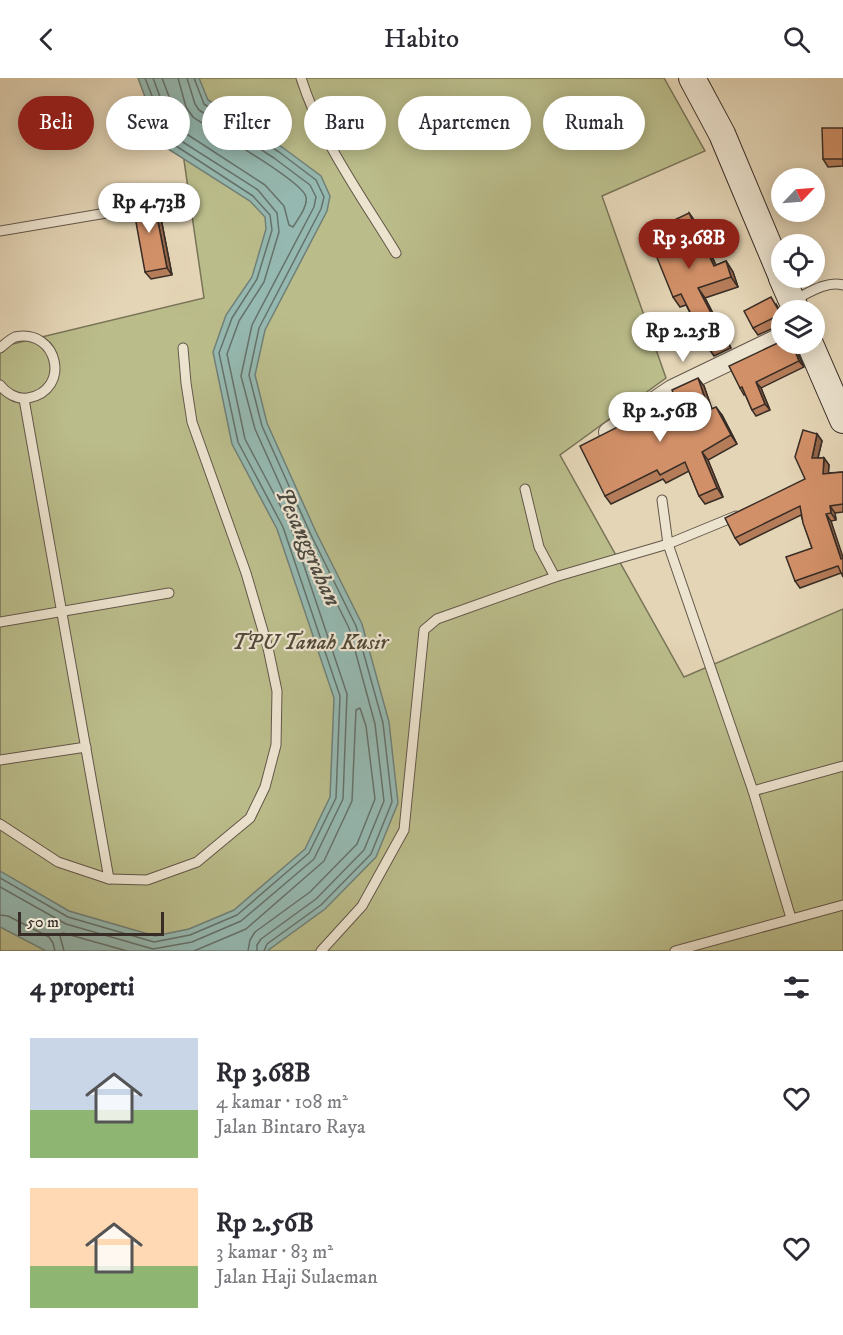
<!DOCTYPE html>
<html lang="id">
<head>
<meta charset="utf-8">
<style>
	body { margin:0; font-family:"IM FELL DW Pica",serif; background:#f7f7f7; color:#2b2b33; height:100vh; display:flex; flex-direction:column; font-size:22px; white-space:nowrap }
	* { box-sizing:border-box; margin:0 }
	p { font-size:20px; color:#7c7c81 }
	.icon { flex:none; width:33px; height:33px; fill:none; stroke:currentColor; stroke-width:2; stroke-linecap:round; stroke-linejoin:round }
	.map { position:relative; height:873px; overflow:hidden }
	.panel { display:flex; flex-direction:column; background:#fff; flex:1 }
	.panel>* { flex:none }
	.banner { position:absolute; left:18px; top:18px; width:807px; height:54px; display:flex; gap:12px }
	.needle { width:39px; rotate:65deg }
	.tools { position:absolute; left:771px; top:90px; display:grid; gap:12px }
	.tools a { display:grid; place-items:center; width:54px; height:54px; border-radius:50%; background:#fff; box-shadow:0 3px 15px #0003; font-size:30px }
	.scale { position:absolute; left:18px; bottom:15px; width:146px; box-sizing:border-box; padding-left:6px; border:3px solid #382d26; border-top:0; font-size:16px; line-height:21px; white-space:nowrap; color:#382d26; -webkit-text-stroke:4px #ede4d0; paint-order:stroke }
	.price { position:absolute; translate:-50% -51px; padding:0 14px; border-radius:21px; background:#fff; color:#222; font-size:20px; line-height:39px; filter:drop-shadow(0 2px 3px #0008) }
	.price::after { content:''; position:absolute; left:50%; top:36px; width:18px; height:14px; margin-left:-9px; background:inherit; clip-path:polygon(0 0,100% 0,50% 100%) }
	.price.current { background:#8f2418; color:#fff }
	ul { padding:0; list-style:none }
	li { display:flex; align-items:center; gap:18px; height:150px; padding:0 30px }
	li span { display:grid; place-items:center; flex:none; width:168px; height:120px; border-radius:0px; color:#555 }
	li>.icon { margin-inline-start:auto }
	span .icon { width:72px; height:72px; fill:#fffc; stroke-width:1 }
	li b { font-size:26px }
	h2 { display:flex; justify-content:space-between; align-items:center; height:72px; padding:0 30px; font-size:26px }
	.pill { padding:0 21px; border-radius:27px; background:#fff; box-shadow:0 3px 15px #0003; font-size:21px; line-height:54px }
	.pill.current { background:#8f2418; color:#fff }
	header { display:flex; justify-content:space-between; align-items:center; height:78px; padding:0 30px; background:#fff; font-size:27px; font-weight:600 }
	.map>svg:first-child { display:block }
</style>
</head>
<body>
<header><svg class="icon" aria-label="back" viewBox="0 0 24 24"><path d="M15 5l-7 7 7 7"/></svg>Habito<svg class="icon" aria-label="search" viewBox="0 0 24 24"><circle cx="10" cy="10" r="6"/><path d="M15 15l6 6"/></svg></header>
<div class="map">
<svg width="843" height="873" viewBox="0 0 843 873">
	<rect width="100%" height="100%" fill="#e4d5b6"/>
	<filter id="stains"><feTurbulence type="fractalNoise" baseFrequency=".00333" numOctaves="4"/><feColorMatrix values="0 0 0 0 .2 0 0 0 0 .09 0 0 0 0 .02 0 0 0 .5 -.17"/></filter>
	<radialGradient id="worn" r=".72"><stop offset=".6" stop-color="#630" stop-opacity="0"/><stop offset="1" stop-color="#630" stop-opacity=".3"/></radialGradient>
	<polygon fill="#babc8a" stroke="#797458" stroke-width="1.5" points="172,0 664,0 705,73 602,118 666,300 560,377 684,599 843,531 843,873 0,873 0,269 204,220"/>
	<polygon fill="#95b8b0" stroke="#708079" stroke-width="1.5" points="138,0 199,0 208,22 282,69 321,98 330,118 327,133 265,252 255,297 267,345 316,454 362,546 389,644 398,725 376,779 325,831 267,873 46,873 0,849 0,793 69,833 155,858 189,851 234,832 305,771 330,719 334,620 277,451 232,366 213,274 226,237 252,199 266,151 265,139 250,123 165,69 160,60"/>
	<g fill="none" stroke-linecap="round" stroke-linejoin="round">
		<g stroke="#66726b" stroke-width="1.5">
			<path d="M162 0 182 53 265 107 284 128 289 147 293 149C298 141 308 128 306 119 303 103 211 52 193 39L186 29 178 0"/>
			<polyline points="187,0 195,26 199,32 274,80 310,107 316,119 314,129 252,247 241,298 255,351 304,460 349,550 375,646 384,723 364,772 316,821 261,861 257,867 257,873"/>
			<polyline points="194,0 204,26 279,74 316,102 324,119 321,131 259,250 249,297 262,348 311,457 356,548 383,645 392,724 371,776 321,827 267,866 264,873"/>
			<polyline points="0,800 68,839 154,864 190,857 237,837 309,775 336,720 340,618 283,449 238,364 219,275 232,240 257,201 272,152 270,137 253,118 170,64 145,0"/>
			<polyline points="0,809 66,846 153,871 192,864 241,843 314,781 343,721 347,616 290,446 245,361 227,276 239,243 264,204 279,154 277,135 258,112 175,59 153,0"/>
			<polyline points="0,837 8,838 49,859 53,865 55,873"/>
			<polyline points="64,873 60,858 63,855 127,873"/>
			<polyline points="194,873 246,851 324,783 352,723 356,632 360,630 366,648 375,721 357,766 310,814 255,854 250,862 248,873"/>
		</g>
		<defs>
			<g id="service">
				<path d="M301 0C321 63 362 119 396 175"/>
				<polyline points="0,153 124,132"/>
				<path d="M794 222C808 215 828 202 843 207"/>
				<path d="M0 270C4 267 10 261 15 259 58 250 72 312 28 320 17 322 6 315 0 307"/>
				<polyline points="525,411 539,469 555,499 668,466 736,438"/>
				<polyline points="662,422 668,466 753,713 791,840"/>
				<polyline points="0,544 169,515"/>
				<polyline points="0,682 86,669"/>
				<polyline points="753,713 843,688"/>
				<polyline points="0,746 58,784 109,801 24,321"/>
				<polyline points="109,801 147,802 197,784 250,740 265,709 276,667 277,613 268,570 246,495 192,344 186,305 183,270"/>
				<polyline points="321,873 362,828 404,752 424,552 437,541 555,499"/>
				<polyline points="675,873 843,827"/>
			</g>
			<polyline id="minor" points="608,354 672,311 782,258"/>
			<g id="secondary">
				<polyline points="692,0 722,56 782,199"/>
				<polyline points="782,200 796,232"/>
				<polyline points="810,266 843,342"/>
			</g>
		</defs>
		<use href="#service" stroke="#63574a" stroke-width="11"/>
		<use href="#minor" stroke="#63574a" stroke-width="20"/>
		<use href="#secondary" stroke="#382d26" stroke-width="28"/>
		<use href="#service" stroke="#ede4d0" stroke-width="9"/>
		<use href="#minor" stroke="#ede4d0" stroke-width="18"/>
		<use href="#secondary" stroke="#ede4d0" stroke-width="26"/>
	</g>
	<g fill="#b57c59" stroke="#382d26" stroke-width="1.5">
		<polygon points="843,50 843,88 828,89 823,81"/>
		<polygon points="153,118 158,125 172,197 151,201 145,194"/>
		<polygon points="689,135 696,145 716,187 726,183 733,194 738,209 705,220 731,270 714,278 707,268 686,227 680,229 673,219"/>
		<polygon points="776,226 782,236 782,248 778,248 758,257 753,250"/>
		<polygon points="796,271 804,289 761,310 770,332 756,338 752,332 745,316 744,317 740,310"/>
		<polygon points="704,308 712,331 722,337 737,366 708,382 723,419 705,426 699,418 689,393 666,405 663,401 611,426 605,418 675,320"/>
		<polygon points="817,356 822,363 818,380 824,380 829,387 828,395 843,394 843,434 835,435 836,442 831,443 841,495 800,510 795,503 812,470 801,437 740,467 735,460 805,401"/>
	</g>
	<g fill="#936549" stroke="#382d26" stroke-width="1.5">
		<polygon points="153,118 158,125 172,197 167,190"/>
		<polygon points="689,135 696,145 721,198 714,188"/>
		<polygon points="726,183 733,194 738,209 731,199"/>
		<polygon points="698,210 705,220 731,270 724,260"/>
		<polygon points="792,266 796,266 796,271 804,289 799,283"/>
		<polygon points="698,300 704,308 715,341 709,332"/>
		<polygon points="756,304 761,310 770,332 765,326"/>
		<polygon points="716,329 722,337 737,366 731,357"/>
		<polygon points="817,356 822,363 816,387 812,380"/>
		<polygon points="702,374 708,382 723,419 717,410"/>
		<polygon points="824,380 829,387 828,403 823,396"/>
		<polygon points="830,428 835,435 836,442 831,435"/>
		<polygon points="826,436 831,443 843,479 843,483 841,481"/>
	</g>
	<g fill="#d29068" stroke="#382d26" stroke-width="1.5">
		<polygon points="822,50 843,50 843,81 823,81"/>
		<polygon points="153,118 167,190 145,194 132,122"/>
		<polygon points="689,135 714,188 726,183 731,199 698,210 724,260 707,268 681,216 673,219 647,155"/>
		<polygon points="771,219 782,238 782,241 773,240 753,250 744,233"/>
		<polygon points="782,263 782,266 792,266 799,283 756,304 765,326 752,332 742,309 740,310 729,288"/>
		<polygon points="698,300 709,332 716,329 731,357 702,374 717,410 699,418 685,384 660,397 657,392 605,418 580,368 675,320 672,312"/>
		<polygon points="803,352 817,356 812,380 824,380 823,396 843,394 843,426 830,428 831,435 826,436 841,481 843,480 843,499 838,488 795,503 786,479 812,470 803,445 800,428 735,460 725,440 805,401 795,379"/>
	</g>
	<g text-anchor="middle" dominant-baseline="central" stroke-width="4.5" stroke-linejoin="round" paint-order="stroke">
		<g font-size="22" font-style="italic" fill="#524a3a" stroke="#ede4d0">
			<text x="310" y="564">TPU Tanah Kusir</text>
		</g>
		<g font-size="24" font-style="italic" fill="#4b4942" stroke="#ede4d0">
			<text transform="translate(308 469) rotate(66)">Pesanggrahan</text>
		</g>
	</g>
	<rect width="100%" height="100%" filter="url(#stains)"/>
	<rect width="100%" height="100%" fill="url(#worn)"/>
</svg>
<div class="tools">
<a><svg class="needle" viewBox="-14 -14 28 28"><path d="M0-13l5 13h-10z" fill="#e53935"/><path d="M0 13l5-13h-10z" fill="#7c7c81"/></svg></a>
<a><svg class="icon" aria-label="locate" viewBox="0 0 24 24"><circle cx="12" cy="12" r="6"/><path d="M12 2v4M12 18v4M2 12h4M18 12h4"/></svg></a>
<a><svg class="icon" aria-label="layers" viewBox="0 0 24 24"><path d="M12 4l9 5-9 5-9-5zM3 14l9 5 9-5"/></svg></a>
</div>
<div class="scale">50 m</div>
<b class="price" style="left:149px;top:156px">Rp 4.73B</b>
<b class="price current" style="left:689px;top:192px">Rp 3.68B</b>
<b class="price" style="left:683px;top:285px">Rp 2.25B</b>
<b class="price" style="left:660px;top:365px">Rp 2.56B</b>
<div class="banner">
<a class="pill current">Beli</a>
<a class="pill">Sewa</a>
<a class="pill">Filter</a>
<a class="pill">Baru</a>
<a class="pill">Apartemen</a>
<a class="pill">Rumah</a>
</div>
</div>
<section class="panel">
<h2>4 properti<svg class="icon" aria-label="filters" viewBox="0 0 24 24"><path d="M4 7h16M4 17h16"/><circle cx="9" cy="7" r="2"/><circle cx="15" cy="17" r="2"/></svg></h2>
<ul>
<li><span style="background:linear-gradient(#c9d6e8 60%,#8fb573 0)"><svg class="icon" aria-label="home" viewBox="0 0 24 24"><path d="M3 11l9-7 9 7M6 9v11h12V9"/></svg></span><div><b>Rp 3.68B</b><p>4 kamar · 108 m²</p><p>Jalan Bintaro Raya</p></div><svg class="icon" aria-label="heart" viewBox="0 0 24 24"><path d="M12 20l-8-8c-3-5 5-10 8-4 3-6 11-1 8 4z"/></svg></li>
<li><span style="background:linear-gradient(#ffd9b3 65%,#8fb573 0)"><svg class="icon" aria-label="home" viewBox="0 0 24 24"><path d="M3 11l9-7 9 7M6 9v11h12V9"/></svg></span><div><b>Rp 2.56B</b><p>3 kamar · 83 m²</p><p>Jalan Haji Sulaeman</p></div><svg class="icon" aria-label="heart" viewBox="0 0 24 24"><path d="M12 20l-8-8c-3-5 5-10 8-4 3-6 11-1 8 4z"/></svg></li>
</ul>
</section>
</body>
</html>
